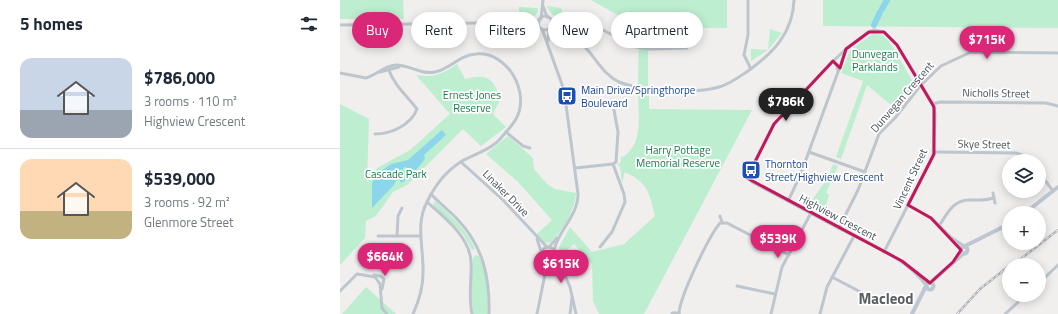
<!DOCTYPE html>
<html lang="en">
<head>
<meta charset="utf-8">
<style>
	body { margin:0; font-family:"Titillium Web",sans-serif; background:#f2f2f3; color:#1f2937; height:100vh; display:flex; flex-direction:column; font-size:15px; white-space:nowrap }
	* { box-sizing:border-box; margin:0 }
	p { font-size:13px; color:#747a83 }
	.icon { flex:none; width:22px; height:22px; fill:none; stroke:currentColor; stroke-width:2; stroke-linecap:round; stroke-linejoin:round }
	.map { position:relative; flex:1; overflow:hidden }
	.drawer { display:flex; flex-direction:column; background:#fff; width:340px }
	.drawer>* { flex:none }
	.guide { position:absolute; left:12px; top:12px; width:380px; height:36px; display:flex; gap:8px }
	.buttons { position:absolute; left:662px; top:154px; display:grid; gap:8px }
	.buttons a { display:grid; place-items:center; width:44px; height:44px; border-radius:50%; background:#fff; box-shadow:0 2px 10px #0003; font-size:20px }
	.price { position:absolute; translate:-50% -34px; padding:0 9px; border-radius:14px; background:#db2777; color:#fff; font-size:13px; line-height:26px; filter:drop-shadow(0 1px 2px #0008) }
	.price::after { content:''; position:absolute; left:50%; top:24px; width:12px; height:9px; margin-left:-6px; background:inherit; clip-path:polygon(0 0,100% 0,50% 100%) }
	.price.current { background:#222; color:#fff }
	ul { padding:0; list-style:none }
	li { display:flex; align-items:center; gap:12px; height:100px; padding:0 20px }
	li+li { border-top:1px solid #e0e1e3 }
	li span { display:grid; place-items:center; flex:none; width:112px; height:80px; border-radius:12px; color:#555 }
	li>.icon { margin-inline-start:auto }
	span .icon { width:48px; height:48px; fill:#fffc; stroke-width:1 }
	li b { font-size:17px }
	h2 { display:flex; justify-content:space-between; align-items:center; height:48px; padding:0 20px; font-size:17px }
	.tag { padding:0 14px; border-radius:18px; background:#fff; box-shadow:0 2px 10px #0003; font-size:14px; line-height:36px }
	.tag.current { background:#db2777; color:#fff }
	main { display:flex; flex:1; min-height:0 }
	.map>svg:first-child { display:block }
</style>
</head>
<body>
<main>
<section class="drawer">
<h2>5 homes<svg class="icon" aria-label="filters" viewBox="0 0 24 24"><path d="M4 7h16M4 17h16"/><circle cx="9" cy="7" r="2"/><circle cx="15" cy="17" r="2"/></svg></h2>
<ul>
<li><span style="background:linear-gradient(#c9d6e8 65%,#9aa5b1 0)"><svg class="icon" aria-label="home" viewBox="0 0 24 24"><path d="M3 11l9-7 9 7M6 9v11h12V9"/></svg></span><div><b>$786,000</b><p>3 rooms · 110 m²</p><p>Highview Crescent</p></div></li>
<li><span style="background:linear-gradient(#ffd9b3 65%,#c2b280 0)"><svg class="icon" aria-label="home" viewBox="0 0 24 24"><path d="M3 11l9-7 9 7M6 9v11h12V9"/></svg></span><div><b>$539,000</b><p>3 rooms · 92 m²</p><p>Glenmore Street</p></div></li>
</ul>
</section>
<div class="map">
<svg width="718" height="314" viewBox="0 0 718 314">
	<rect width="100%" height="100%" fill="#f1eeee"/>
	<g fill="#bdeed0">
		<polygon points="0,0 63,0 64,19 0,19"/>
		<polygon points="251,0 387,0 387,28 308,28 308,87 298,86 299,27"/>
		<polygon points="483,0 718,0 718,28 483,26"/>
		<path d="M207 6 221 8 225 16V22L242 23 238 32C230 31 208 13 207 6Z"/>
		<polygon points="179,7 198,8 198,12 193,18 179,18"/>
		<polygon points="430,29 442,33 428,50 411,61 411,49 428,50"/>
		<polygon points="533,34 543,35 549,41 575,85 557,110 527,85 501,159 496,157 523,81 501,73 510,50"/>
		<path d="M117 64 125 79C147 73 154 78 160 100L153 114 166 127 141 146 123 129 67 185 53 192 36 216 26 221 25 238 0 265V104L29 119 27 182 37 168 70 150 110 114 76 75C93 78 103 74 117 64Z"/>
		<path d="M298 92 309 93V109L412 110 304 314H259L253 301 252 264 234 244 221 256 219 247 230 227 252 252 284 244 315 216C309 192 308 183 285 172L282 183 280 166 277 165 281 162V156L283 157C304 144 298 113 298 92Z"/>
		<path d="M168 136 193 158 194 169 207 184 215 189 236 193C236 207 221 236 209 243L203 242 196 235 212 220 178 182 146 154Z"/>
		<polygon points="493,164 498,166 486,193 489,195 483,215 467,207 488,178"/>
		<path d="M95 201C110 215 127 229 135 249L132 250 123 234 93 205Z"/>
		<path d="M136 255 139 256C148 274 147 294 148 314H133L131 284 133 258Z"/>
		<polygon points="26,287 56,314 2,314"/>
	</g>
	<path fill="#8bd6ea" d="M102 130 106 135 84 155 85 158C83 163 66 182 61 183L58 177 67 169 65 166 53 186 32 208V183L37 174 51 164 68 160Z"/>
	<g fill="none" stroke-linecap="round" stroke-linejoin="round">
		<g stroke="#8bd6ea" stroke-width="6">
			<polyline points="542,9 547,0"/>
			<polyline points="534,25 540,12"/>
		</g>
		<g stroke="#bdc6cd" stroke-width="3">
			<polyline points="408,0 408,35 404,55 411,69"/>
			<polyline points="203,6 207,17"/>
			<circle cx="205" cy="23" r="7"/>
			<polyline points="201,19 203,0"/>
			<path d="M212 21C223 29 236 37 245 47 257 60 263 74 279 82 301 91 356 94 379 87 390 84 399 77 408 71 433 53 453 33 454 0"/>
			<polyline points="188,24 199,27"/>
			<polyline points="0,25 199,22"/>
			<polyline points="210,28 222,30"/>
			<path d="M202 29 224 90 238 194C238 216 219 229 214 250"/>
			<polyline points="237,40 246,25 249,23 296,47 310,49 347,48"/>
			<polyline points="208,41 209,29"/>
			<polyline points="493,61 497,66 498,71"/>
			<polyline points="40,72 59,67"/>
			<path d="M0 73 26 78C36 75 46 65 56 65 70 65 81 75 95 72 110 69 119 55 136 54 167 51 191 92 176 119 172 126 166 132 161 138 152 149 135 154 122 161 106 171 95 185 87 202 75 224 84 249 83 273 83 287 79 301 73 314"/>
			<polyline points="593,104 600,102 706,103 718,106"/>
			<polyline points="166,132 183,146 190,148"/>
			<path d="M35 134C51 134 71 125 77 109 66 95 54 85 48 68"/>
			<polyline points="469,152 525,172"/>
			<polyline points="594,152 676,153 685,156 690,161"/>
			<polyline points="121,162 163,200 207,247"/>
			<polyline points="235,168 273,164 276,162 278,132 274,110"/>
			<polyline points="699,172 713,191"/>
			<polyline points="653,193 655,203"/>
			<path d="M91 194C99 203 110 211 118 220 143 246 150 278 149 314"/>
			<polyline points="448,201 460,176 506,50"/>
			<path d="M87 202C104 217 130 237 131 262 132 280 128 295 132 314"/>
			<polyline points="568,205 591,218 612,238 624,246"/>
			<polyline points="380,216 382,222"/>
			<path d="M599 226C607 214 613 200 629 200 638 200 644 201 653 198"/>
			<polyline points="499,228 518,190 539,134 555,118 581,85 601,66 631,52 718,53"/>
			<polyline points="38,236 80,236"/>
			<polyline points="57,236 58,216 62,208"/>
			<polyline points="197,239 201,251"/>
			<polyline points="615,241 621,249"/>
			<circle cx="208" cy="254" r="7"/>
			<polyline points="209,247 217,238"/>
			<polyline points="260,247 272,232 285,202 284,194 273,164"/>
			<path d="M544 252 593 156 595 114 593 104 557 45 544 32 534 30 527 33 506 49 489 65 434 124 407 176 412 182C442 198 472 214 502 230 532 245 566 258 586 285"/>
			<polyline points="216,254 230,287 236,314"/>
			<polyline points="205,272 210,261"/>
			<polyline points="34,275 40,276 44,279 42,289"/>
			<polyline points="492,277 530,297"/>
			<polyline points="699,283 718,265"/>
			<polyline points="397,286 435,294"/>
			<polyline points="0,291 17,274 35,277 40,284 42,308 47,314"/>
			<polyline points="332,313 339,313"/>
			<polyline points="197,314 205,274 204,260"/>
			<polyline points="230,314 232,298"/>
			<path d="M339 314C339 298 369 236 380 223H387L449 255"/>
			<polyline points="431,314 442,267 471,213"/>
			<polyline points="480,314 487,287 514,236"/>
			<polyline points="665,314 686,295"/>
		</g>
		<g stroke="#bcc7d2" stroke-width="4">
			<polyline points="685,213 718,187"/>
			<polyline points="625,246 669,224"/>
			<circle cx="624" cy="250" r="3.5"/>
			<circle cx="590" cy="286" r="3.5"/>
			<polyline points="590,283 624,253"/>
			<polyline points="572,314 586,286"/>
		</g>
		<defs>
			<g id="rail">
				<polyline points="673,265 718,230"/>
				<polyline points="617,314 640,289 669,266"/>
			</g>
		</defs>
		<use href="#rail" stroke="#b1b4b9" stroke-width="2.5"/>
		<use href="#rail" stroke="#fff" stroke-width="1" stroke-dasharray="3" stroke-linecap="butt"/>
	</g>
	<path fill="none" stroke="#c2185b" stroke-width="3" stroke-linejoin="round" d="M529 32H544L557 45 594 107V154L568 205 591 218 621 250 613 262 590 283 562 261 407 178 434 124 493 61 500 68 506 49Z"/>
	<defs>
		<symbol id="bus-square" viewBox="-11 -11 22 22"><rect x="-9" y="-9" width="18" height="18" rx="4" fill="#1a4fb4" stroke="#fff"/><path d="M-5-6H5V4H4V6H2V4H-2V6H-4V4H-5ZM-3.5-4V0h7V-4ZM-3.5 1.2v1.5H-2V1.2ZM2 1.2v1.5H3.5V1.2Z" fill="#fff"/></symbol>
	</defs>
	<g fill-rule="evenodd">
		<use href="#bus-square" x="216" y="85" width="22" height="22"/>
		<use href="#bus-square" x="400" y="159" width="22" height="22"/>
	</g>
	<g text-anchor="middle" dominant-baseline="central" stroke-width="3.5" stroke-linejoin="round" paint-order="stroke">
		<g font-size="11" fill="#197b4b" stroke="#fff">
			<text x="535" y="54">Dunvegan<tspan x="535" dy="13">Parklands</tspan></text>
			<text x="132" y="95">Ernest Jones<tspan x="132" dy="13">Reserve</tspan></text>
			<text x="338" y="150">Harry Pottage<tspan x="338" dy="13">Memorial Reserve</tspan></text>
			<text x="56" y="174">Cascade Park</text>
		</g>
		<g font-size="11" fill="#164399" stroke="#fff" text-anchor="start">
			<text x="241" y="90">Main Drive/Springthorpe<tspan x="241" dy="13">Boulevard</tspan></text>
			<text x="425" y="164">Thornton<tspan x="425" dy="13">Street/Highview Crescent</tspan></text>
		</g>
		<g font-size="11" fill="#47525b" stroke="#fff">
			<text transform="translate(656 93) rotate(1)">Nicholls Street</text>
			<text transform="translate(562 97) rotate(-49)">Dunvegan Crescent</text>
			<text transform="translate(644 144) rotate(1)">Skye Street</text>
			<text transform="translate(570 179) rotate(-65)">Vincent Street</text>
			<text transform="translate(166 193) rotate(45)">Linaker Drive</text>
			<text transform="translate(498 217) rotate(28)">Highview Crescent</text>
		</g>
		<g font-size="15" font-weight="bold" fill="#5b5f63" stroke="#fff">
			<text x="546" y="298">Macleod</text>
		</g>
	</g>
</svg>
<div class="buttons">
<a><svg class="icon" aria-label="layers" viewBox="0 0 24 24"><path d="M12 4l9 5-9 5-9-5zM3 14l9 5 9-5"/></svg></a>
<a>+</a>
<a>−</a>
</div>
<b class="price" style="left:647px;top:60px">$715K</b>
<b class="price current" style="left:446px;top:122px">$786K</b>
<b class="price" style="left:438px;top:259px">$539K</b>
<b class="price" style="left:45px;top:277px">$664K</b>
<b class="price" style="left:221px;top:284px">$615K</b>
<div class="guide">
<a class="tag current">Buy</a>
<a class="tag">Rent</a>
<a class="tag">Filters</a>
<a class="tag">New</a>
<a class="tag">Apartment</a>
</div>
</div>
</main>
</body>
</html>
